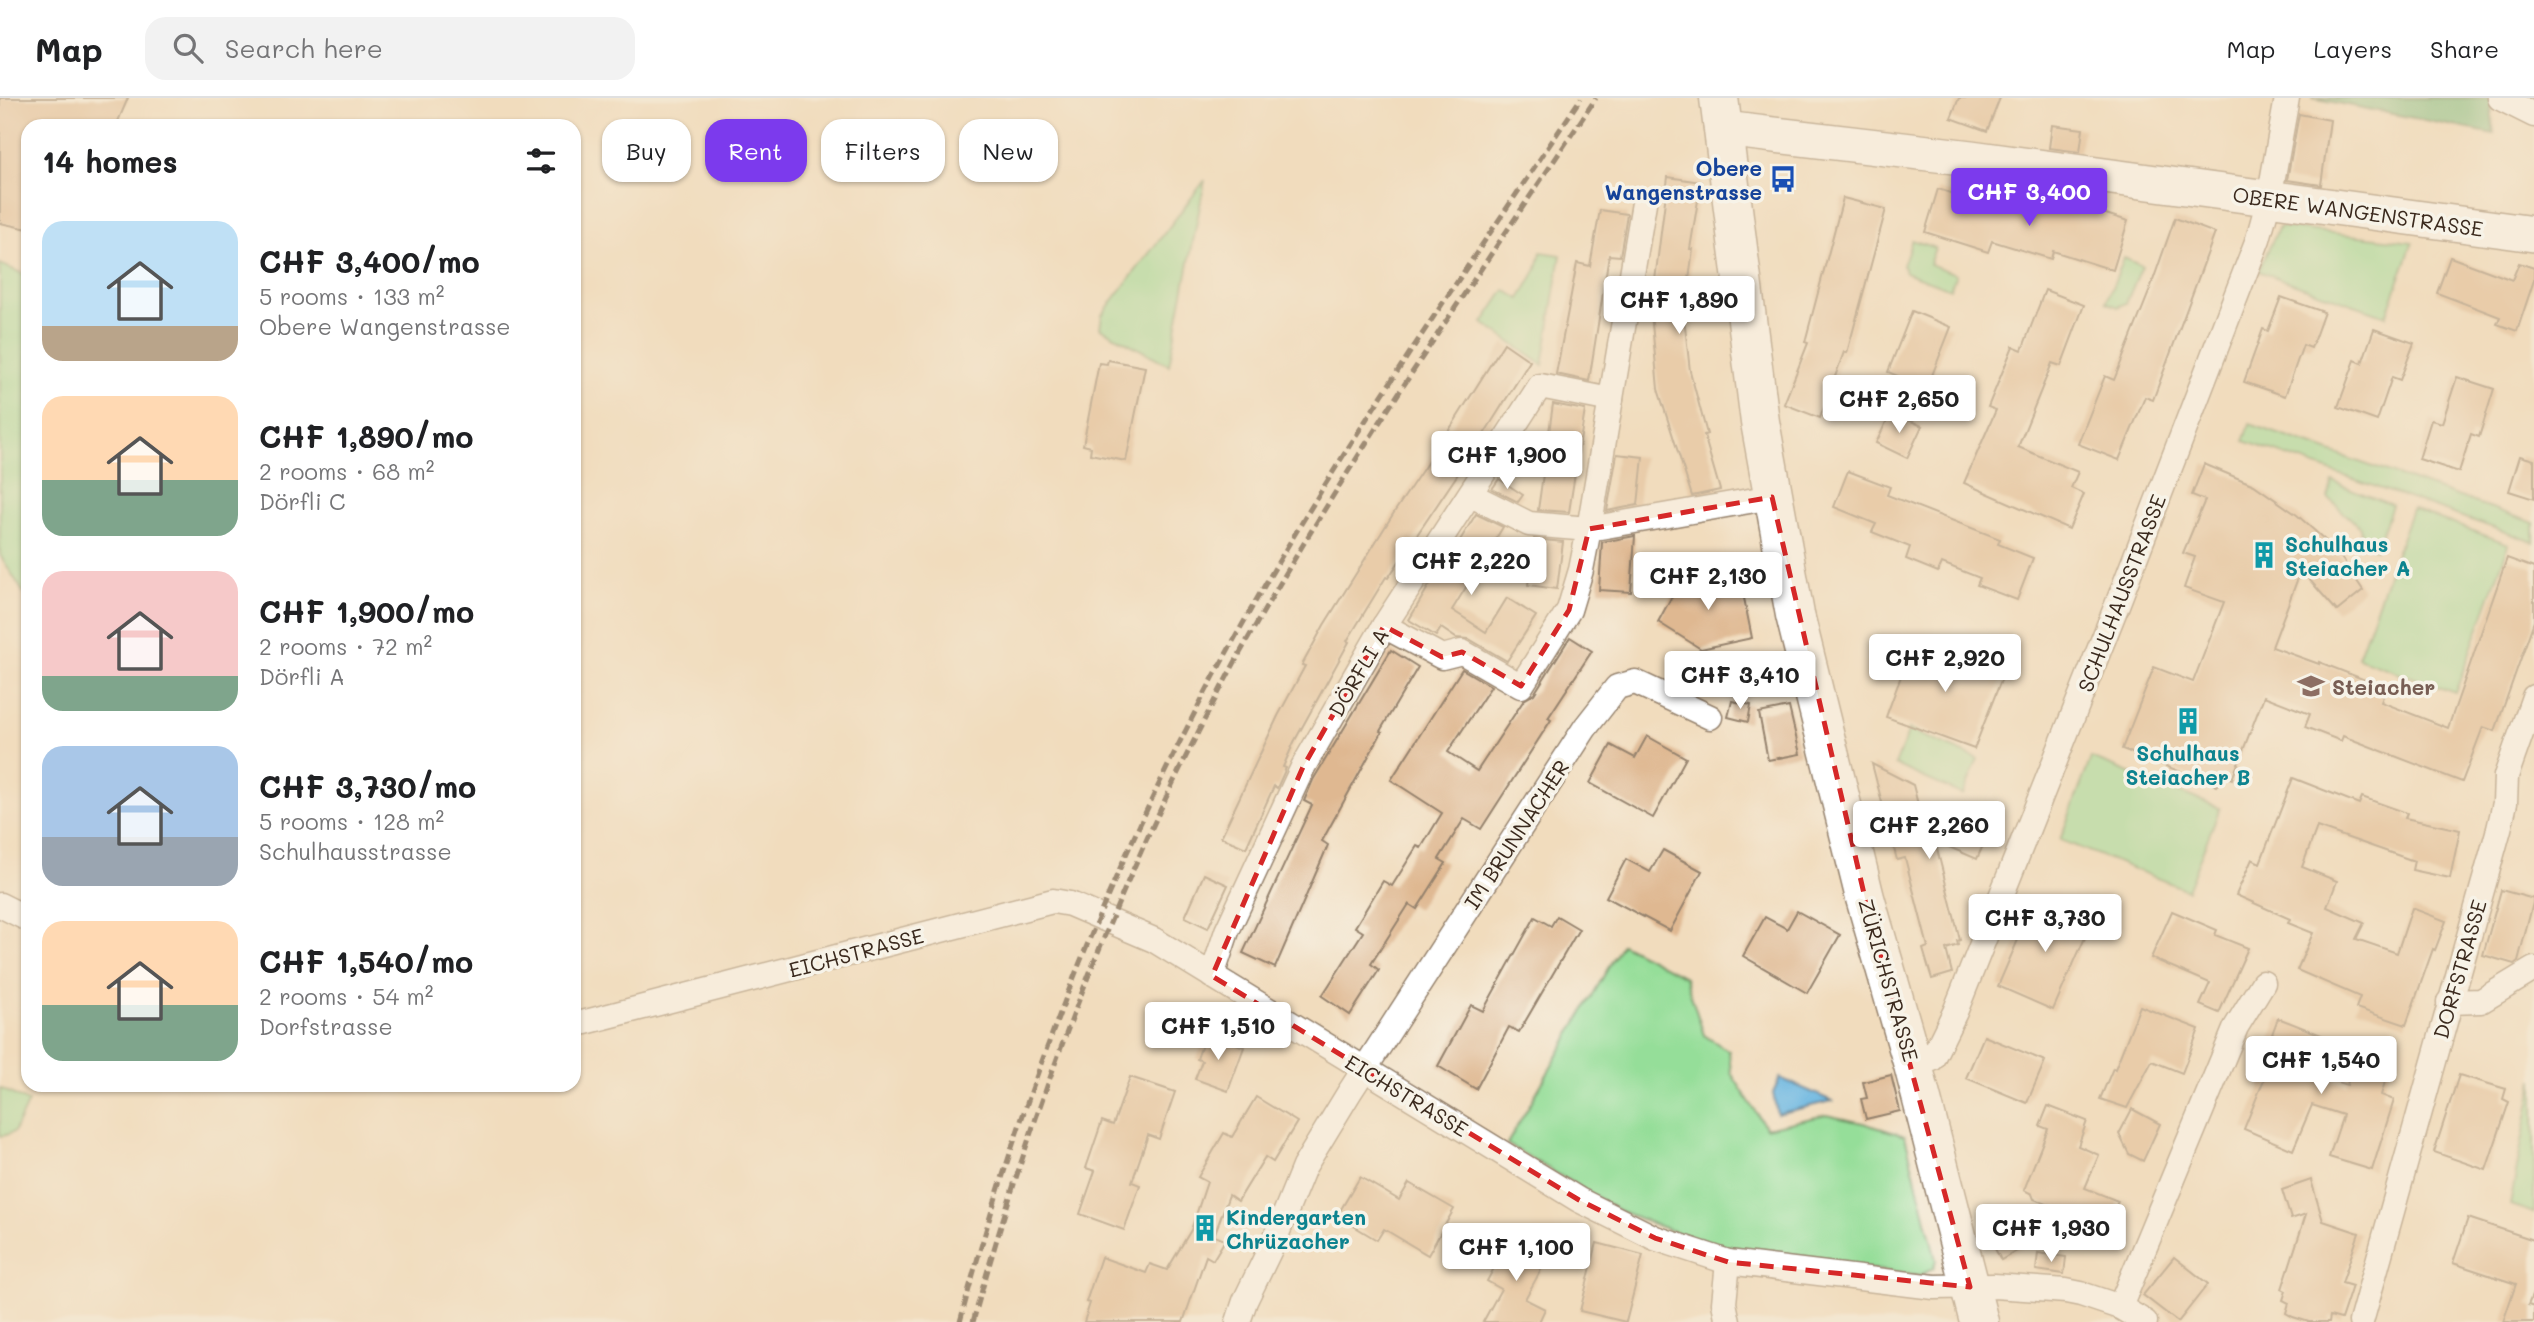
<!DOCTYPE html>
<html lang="en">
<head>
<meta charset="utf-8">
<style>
	body { margin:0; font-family:Mali,sans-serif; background:#f2f2f2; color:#202124; height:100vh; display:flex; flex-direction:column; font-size:26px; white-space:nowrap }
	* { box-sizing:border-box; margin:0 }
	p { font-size:23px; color:#757577 }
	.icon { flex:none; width:38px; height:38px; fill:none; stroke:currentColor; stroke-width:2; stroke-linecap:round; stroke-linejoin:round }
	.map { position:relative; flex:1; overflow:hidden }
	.sheet { position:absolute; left:21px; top:21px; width:560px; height:973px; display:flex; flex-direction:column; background:#fff; border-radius:21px; box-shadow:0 2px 5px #0004 }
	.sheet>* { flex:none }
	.guide { position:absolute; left:602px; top:21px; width:665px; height:63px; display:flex; gap:14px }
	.price { position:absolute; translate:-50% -60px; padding:0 16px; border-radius:7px; background:#fff; color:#222; font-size:23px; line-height:46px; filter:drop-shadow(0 2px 4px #0008) }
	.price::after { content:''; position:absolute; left:50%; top:42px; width:21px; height:16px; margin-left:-10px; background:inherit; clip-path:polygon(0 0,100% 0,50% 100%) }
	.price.active { background:#7c3aed; color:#fff }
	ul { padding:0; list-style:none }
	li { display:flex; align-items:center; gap:21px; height:175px; padding:0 21px }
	li span { display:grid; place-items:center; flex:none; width:196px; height:140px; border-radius:21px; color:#555 }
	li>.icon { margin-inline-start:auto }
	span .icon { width:84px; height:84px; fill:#fffc; stroke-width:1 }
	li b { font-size:30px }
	h2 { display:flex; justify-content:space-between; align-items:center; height:84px; padding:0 21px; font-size:30px }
	.chip { padding:0 24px; border-radius:21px; background:#fff; box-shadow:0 2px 5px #0004; font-size:24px; line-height:63px }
	.chip.active { background:#7c3aed; color:#fff }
	header { display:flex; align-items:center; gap:42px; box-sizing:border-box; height:98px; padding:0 35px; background:#fff; border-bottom:2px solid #e0e0e0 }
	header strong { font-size:33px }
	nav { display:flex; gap:38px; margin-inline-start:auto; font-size:24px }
	.search { width:490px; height:63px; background:#f2f2f2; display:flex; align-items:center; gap:18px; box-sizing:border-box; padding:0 24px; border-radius:21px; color:#757577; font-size:26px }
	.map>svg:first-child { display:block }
</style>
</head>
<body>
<header>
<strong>Map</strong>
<div class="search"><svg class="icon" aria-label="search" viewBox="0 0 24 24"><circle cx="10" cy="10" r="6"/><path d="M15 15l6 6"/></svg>Search here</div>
<nav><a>Map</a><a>Layers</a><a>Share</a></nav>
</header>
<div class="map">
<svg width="2534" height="1224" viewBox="0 0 2534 1224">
	<rect width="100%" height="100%" fill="#f7f3e8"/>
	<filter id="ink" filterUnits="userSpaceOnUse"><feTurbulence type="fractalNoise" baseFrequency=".0143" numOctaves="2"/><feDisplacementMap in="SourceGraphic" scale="14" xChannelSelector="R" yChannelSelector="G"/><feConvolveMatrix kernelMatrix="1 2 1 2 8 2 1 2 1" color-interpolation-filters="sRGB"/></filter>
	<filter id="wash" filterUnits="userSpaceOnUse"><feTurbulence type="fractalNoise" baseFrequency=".00686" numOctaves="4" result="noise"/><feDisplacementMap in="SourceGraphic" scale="28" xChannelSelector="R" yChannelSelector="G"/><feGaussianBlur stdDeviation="1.57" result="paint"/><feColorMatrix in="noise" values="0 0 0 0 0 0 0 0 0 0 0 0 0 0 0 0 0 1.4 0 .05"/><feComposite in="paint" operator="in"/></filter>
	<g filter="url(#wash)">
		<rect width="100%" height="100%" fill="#f1dcbd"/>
		<g fill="#95de99" stroke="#68845c" stroke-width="2">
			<polygon points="1205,82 1169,267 1100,230 1102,217"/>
			<polygon points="2279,129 2413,144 2386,218 2258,173"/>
			<polygon points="1912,142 1935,150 1929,166 1956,176 1950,191 1905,174 1903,167"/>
			<polygon points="1541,154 1561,157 1543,267 1483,225 1505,192 1520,201 1537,171"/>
			<polygon points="2124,160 2142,168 2126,205 2118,209 2106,204"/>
			<polygon points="0,166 28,178 28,502 0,457"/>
			<polygon points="2250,326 2534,425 2534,444 2244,343"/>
			<polygon points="2333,384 2392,407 2376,451 2362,446 2360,429 2328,400"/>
			<polygon points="2412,411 2509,446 2455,595 2358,560"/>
			<polygon points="1909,632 1978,661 1963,697 1895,667"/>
			<polygon points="2091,660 2220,710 2187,792 2060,742"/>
			<polygon points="1622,846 1685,879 1704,937 1729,953 1731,975 1766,1030 1826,1017 1863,1025 1905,1038 1936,1162 1933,1171 1920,1177 1766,1159 1688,1139 1620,1113 1507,1046"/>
			<polygon points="2534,981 2534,1115 2510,1107"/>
			<polygon points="0,990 28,1004 14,1034 0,1039"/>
		</g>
		<polygon fill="#78bd81" stroke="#5a7450" stroke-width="2" points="2312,0 2490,0 2494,36"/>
		<polygon fill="#67b5e1" stroke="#517080" stroke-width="2" points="1780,980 1832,1003 1777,1016 1773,995"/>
		<g id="blocks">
			<g fill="#dfb891">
				<polygon points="0,0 128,0 116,28 28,28 28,131 0,125"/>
				<polygon points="1959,0 2000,0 1987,33 1951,20"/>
				<polygon points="2299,16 2330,22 2321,87 2287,82"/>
				<polygon points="2052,27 2083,31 2080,54 2049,50"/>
				<polygon points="1668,79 1701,84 1690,151 1693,151 1684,219 1690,273 1707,336 1704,337 1720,392 1692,398 1658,291 1651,214"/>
				<polygon points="1938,91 1994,109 1998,97 2060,116 2064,103 2128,123 2113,172 2053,153 2051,161 1992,143 1988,154 1925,134"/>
				<polygon points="1843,100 1886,111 1847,255 1844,254 1820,320 1784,306 1808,245 1805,244"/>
				<polygon points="1600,112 1627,116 1620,158 1609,157 1589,283 1556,276 1577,165 1590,168"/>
				<polygon points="2175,120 2215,135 2153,302 2145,299 2119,362 2078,346 2105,278 2114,282 2149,194"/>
				<polygon points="2450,159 2512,182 2519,165 2534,170 2534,182 2517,233 2497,226 2500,219 2437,195"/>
				<polygon points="2045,192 2084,207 2061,268 2052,265 2018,349 2078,374 2071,390 2084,396 2069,431 1964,385 1996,312 1988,309 2013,248 2022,252"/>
				<polygon points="2281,199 2324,214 2311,250 2303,247 2285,298 2244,284 2263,231 2268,233"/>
				<polygon points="1912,213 1951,229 1927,290 1888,274"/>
				<polygon points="2374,231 2414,245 2400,282 2392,279 2377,323 2338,309 2355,262 2362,265"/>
				<polygon points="1504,245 1530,263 1474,352 1388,480 1386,479 1347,543 1349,544 1294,644 1283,669 1286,670 1277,690 1274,688 1246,750 1221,739 1278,618 1305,568 1302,567 1324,527 1395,413 1453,326"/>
				<polygon points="1108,262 1145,269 1126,363 1090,356 1091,349 1083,347 1099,265 1107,266"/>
				<polygon points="2457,279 2494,291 2479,339 2471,336 2459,374 2419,361 2431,322 2442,325"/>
				<polygon points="1553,306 1585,312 1569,414 1538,412"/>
				<polygon points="1891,314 1922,328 1907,360 1876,345"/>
				<polygon points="1617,356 1643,359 1638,407 1607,413"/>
				<polygon points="2520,358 2534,362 2534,401 2509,393"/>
				<polygon points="2204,366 2254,387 2297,417 2336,452 2363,492 2337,513 2301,472 2272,549 2319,566 2319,564 2386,590 2381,604 2448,630 2507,460 2534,470 2534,523 2495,633 2483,629 2462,684 2343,638 2341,643 2305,629 2310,616 2264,598 2232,681 2222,677 2217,688 2122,651 2154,569 2193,584 2224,504 2184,490 2195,459 2183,455 2205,402 2192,397"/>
				<polygon points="1848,373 1890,389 1887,397 2000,441 1998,446 2033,460 2017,502 1977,487 1980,480 1942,465 1938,474 1906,461 1910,449 1872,434 1876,426 1834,409"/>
				<polygon points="1499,381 1523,397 1518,404 1492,391"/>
				<polygon points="1476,416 1503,429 1452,512 1486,534 1507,500 1536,518 1507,563 1469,541 1456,540 1441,530 1436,538 1409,522 1437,474 1440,475"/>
				<polygon points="1635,438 1631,494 1599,492 1602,444"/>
				<polygon points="1534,441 1563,444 1557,491 1528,487"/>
				<polygon points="1685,474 1741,485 1752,540 1701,551 1658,524"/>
				<polygon points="1570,539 1592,553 1548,620 1551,622 1481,731 1464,721 1439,761 1446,765 1417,811 1409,806 1371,866 1379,872 1350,917 1322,898 1363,834 1355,829 1383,783 1392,788 1417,748 1421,750 1442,715 1391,682 1462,571 1491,588 1448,654 1477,673 1524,602 1534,596"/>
				<polygon points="1914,543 1965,562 1968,557 2005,572 1974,651 1886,619"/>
				<polygon points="1391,552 1418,569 1380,633 1382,634 1322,743 1328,747 1275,870 1243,855 1312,707 1304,703 1313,682"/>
				<polygon points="1732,603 1751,607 1748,624 1728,619"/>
				<polygon points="1789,609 1800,656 1768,662 1759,615"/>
				<polygon points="1647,638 1686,660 1653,720 1590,685 1611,647 1635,660"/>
				<polygon points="1872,666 1913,687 1928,746 1944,709 1991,729 1977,761 1935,743 1960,842 1957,843 1958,847 1946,851 1952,875 1932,881 1923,851 1928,849 1905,760 1897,762"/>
				<polygon points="2293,680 2359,706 2362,699 2407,715 2405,720 2460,732 2450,780 2412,772 2414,763 2317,729 2302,769 2337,783 2327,809 2364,825 2356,841 2397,855 2412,810 2446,823 2435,852 2433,851 2406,927 2356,910 2360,899 2297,872 2313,835 2288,825 2290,821 2236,797 2252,761 2260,765"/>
				<polygon points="1663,752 1702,773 1670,833 1606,799 1626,761 1650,774"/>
				<polygon points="1204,776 1228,787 1208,830 1185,819"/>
				<polygon points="2501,792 2534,801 2518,863 2514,866 2483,857"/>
				<polygon points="2036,800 2092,824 2053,912 1998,888"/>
				<polygon points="1797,813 1840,837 1807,895 1743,858 1765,819 1787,831"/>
				<polygon points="2172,813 2217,832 2215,837 2248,850 2219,915 2200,907 2210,885 2151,860"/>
				<polygon points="1557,818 1579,831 1519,934 1509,929 1476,991 1438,968 1471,907 1483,913 1535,819 1551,828"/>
				<polygon points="2140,908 2199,931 2182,975 2152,963 2127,1010 2100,1001 2113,970 2115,971"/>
				<polygon points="2278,920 2324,938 2310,975 2347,987 2358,947 2393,958 2381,997 2394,1002 2372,1072 2329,1059 2343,1017 2312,1007 2293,1052 2244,1031 2269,969 2261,966"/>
				<polygon points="1206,935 1244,949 1228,993 1195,981 1202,963 1197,961"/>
				<polygon points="1984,938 2045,963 2027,1005 1966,980"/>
				<polygon points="1891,977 1900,1013 1866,1021 1861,1001 1867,1000 1863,984"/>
				<polygon points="2459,977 2506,991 2503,1001 2509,1004 2486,1072 2434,1054"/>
				<polygon points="1130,979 1175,994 1159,1041 1148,1037 1132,1084 1140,1087 1124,1132 1080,1116 1095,1073 1086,1070 1102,1023 1113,1027"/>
				<polygon points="1256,999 1297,1024 1273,1064 1265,1059 1238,1103 1229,1097 1214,1138 1225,1142 1213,1162 1206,1158 1183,1224 1084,1224 1090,1205 1086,1204 1101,1159 1146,1175 1150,1166 1167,1172 1191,1132 1207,1084 1198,1079 1224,1035 1232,1039"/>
				<polygon points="2048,1008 2087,1023 2078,1048 2099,1057 2085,1090 2118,1103 2107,1132 2099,1129 2094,1131 2087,1128 2067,1137 2060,1126 2065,1113 2034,1101 2032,1096 2024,1092 2048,1031 2040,1028"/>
				<polygon points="2132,1011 2160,1026 2143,1063 2129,1056 2119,1036"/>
				<polygon points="1360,1079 1399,1102 1409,1085 1454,1111 1428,1157 1384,1131 1377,1142 1337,1118"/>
				<polygon points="2311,1082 2323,1123 2359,1135 2342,1185 2352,1188 2341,1221 2330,1218 2329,1224 2309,1224 2293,1219 2286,1215 2289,1205 2283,1202 2286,1193 2282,1191 2306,1116 2291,1121 2282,1092"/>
				<polygon points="2045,1119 2052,1133 2001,1162 1993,1147"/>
				<polygon points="2468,1120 2534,1142 2534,1193 2528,1207 2534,1209 2534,1224 2503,1224 2516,1186 2453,1165"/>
				<polygon points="1512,1137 1549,1157 1525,1201 1545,1211 1539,1224 1483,1224 1501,1191 1487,1183"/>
				<polygon points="1597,1145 1643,1157 1626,1224 1580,1213"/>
				<polygon points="2038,1155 2066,1159 2064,1176 2036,1172"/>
				<polygon points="2174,1159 2208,1186 2178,1224 2143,1197"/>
			</g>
		</g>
	</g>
	<g filter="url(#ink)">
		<use href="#blocks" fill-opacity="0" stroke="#96836e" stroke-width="2"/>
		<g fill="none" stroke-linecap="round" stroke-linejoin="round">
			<defs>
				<g id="street">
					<polyline points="2500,0 2534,17"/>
					<polyline points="1471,397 1529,426 1589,431 1772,399"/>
					<polyline points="1384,528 1442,559 1462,554 1521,588 1569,512 1581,472 1589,431 1644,105"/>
					<polyline points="0,807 28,821"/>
					<polyline points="1212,878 1227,833 1303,669 1384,528 1540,288 1611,302"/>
					<polyline points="2449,904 2481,903 2534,871"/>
					<polyline points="574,927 1053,803 1070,806 1154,842 1579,1102 1655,1140 1728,1164 1934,1189 1994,1188 2066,1193 2081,1196 2120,1209 2145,1224"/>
					<polyline points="1913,967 1932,961 1955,914 2117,507 2258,141 2269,101 2287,0"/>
					<polyline points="2120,1209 2236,929 2263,885"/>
					<polyline points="1238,1224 1245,1203 1274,1143 1304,1069 1349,995 1585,630 1617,589 1635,584 1710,619"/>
					<polyline points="1728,1224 1724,1205 1728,1164"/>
					<polyline points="2361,1224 2499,731 2505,705 2506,678 2534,599"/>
				</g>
				<polyline id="secondary" points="1724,31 1971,60 2534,136"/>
				<polyline id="primary" points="1719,0 1760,324 1795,517 1865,800 1913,967 1979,1224"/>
			</defs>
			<use href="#street" stroke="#96836e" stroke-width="27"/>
			<use href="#secondary" stroke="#96836e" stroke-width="38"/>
			<use href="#primary" stroke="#96836e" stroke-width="41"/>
			<use href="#street" stroke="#fff" stroke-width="24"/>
			<use href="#secondary" stroke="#fff" stroke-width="35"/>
			<use href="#primary" stroke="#fff" stroke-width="38"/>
			<g stroke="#3b2a1e" stroke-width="5" stroke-dasharray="10 5" stroke-linecap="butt">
				<path d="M960 1224C1026 976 1123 736 1250 513 1350 336 1468 169 1581 0"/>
				<path d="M973 1224C1037 992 1124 766 1240 555 1347 363 1474 183 1596 0"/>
			</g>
		</g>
	</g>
	<path d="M0 0H2534V1224H0ZM1772 399 1865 800 1970 1189 1728 1164 1655 1140 1579 1102 1212 878 1303 669 1384 528 1442 559 1462 554 1521 588 1569 512 1589 431Z" fill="#f1dcbd" fill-opacity=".55" fill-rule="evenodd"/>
	<path fill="none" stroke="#d62828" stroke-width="5" stroke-dasharray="14 9" stroke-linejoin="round" d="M1772 399 1865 800 1970 1189 1728 1164 1655 1140 1579 1102 1212 878 1303 669 1384 528 1442 559 1462 554 1521 588 1569 512 1589 431Z"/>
	<defs>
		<symbol id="bus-bare" viewBox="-9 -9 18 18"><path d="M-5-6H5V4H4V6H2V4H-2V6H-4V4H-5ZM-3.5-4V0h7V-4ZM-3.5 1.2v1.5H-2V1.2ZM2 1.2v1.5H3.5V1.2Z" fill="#1a4fb4" stroke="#f7f3e8" stroke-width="2.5" paint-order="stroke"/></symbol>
		<symbol id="building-bare" viewBox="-9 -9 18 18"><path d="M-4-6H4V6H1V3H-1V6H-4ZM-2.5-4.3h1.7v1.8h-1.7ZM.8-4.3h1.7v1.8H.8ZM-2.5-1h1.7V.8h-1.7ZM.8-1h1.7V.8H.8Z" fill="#0f9aa8" stroke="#f7f3e8" stroke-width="2.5" paint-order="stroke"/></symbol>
		<symbol id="school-bare" viewBox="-9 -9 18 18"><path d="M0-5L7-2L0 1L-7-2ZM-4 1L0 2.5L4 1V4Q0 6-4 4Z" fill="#8d6e63" stroke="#f7f3e8" stroke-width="2.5" paint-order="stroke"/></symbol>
	</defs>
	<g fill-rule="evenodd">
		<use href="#bus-bare" x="1764" y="62" width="38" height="38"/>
		<use href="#building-bare" x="2245" y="438" width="38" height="38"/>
		<use href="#school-bare" x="2292" y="569" width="38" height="38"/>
		<use href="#building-bare" x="2169" y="604" width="38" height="38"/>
		<use href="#building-bare" x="1186" y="1111" width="38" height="38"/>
	</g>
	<g text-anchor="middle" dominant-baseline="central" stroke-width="7" stroke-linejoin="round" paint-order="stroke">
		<g font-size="21" font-weight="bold" fill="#164399" stroke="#f7f3e8" text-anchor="end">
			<text x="1762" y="69">Obere<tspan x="1762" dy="24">Wangenstrasse</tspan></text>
		</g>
		<g font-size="21" fill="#3b2a1e" stroke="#f7f3e8">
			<text transform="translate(2358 113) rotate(8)">OBERE WANGENSTRASSE</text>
			<text transform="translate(2121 495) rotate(-69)">SCHULHAUSSTRASSE</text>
			<text transform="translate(1358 574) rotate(-60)">DÖRFLI A</text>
			<text transform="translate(1516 736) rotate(-57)">IM BRUNNACHER</text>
			<text transform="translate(856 854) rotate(-15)">EICHSTRASSE</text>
			<text transform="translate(2459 871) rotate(-74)">DORFSTRASSE</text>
			<text transform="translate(1889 882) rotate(74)">ZÜRICHSTRASSE</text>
			<text transform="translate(1407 997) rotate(31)">EICHSTRASSE</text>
		</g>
		<g font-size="21" font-weight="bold" fill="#0d838f" stroke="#f7f3e8" text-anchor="start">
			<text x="2285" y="445">Schulhaus<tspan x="2285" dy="24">Steiacher A</tspan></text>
			<text x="2188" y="654" text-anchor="middle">Schulhaus<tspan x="2188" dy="24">Steiacher B</tspan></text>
			<text x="1226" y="1118">Kindergarten<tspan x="1226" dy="24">Chrüzacher</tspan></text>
		</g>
		<g font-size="21" font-weight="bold" fill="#785e54" stroke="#f7f3e8" text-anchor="start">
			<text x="2332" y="588">Steiacher</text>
		</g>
	</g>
</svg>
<b class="price active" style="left:2029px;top:130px">CHF 3,400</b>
<b class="price" style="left:1679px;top:238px">CHF 1,890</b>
<b class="price" style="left:1899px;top:337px">CHF 2,650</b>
<b class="price" style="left:1507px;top:393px">CHF 1,900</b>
<b class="price" style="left:1471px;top:499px">CHF 2,220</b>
<b class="price" style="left:1708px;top:514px">CHF 2,130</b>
<b class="price" style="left:1945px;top:596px">CHF 2,920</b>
<b class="price" style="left:1740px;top:613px">CHF 3,410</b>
<b class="price" style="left:1929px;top:763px">CHF 2,260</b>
<b class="price" style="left:2045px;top:856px">CHF 3,730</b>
<b class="price" style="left:1218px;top:964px">CHF 1,510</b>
<b class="price" style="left:2321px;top:998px">CHF 1,540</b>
<b class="price" style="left:2051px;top:1166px">CHF 1,930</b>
<b class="price" style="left:1516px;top:1185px">CHF 1,100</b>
<div class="guide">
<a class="chip">Buy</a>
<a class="chip active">Rent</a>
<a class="chip">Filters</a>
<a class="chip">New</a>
</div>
<section class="sheet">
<h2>14 homes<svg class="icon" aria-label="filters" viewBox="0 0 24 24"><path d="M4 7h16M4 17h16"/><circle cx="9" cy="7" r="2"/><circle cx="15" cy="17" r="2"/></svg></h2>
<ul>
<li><span style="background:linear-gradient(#bfe0f5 75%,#b9a48a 0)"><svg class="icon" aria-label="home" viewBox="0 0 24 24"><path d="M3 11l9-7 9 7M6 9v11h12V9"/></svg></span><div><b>CHF 3,400/mo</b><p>5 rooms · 133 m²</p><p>Obere Wangenstrasse</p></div></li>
<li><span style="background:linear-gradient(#ffd9b3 60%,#7fa58c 0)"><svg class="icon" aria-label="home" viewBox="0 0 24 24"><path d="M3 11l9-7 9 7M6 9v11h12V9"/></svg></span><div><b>CHF 1,890/mo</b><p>2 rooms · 68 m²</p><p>Dörfli C</p></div></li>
<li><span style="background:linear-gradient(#f6c9c9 75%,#7fa58c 0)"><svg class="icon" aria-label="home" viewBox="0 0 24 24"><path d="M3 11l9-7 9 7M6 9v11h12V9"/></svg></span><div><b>CHF 1,900/mo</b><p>2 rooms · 72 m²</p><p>Dörfli A</p></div></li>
<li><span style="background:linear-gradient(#a9c7e8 65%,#9aa5b1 0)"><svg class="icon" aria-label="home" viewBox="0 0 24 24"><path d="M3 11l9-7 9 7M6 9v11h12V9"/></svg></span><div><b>CHF 3,730/mo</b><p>5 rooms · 128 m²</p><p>Schulhausstrasse</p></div></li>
<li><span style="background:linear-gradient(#ffd9b3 60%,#7fa58c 0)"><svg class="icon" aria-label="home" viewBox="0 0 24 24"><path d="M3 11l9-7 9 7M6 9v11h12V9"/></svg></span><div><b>CHF 1,540/mo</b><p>2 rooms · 54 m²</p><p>Dorfstrasse</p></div></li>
</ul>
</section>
</div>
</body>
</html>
